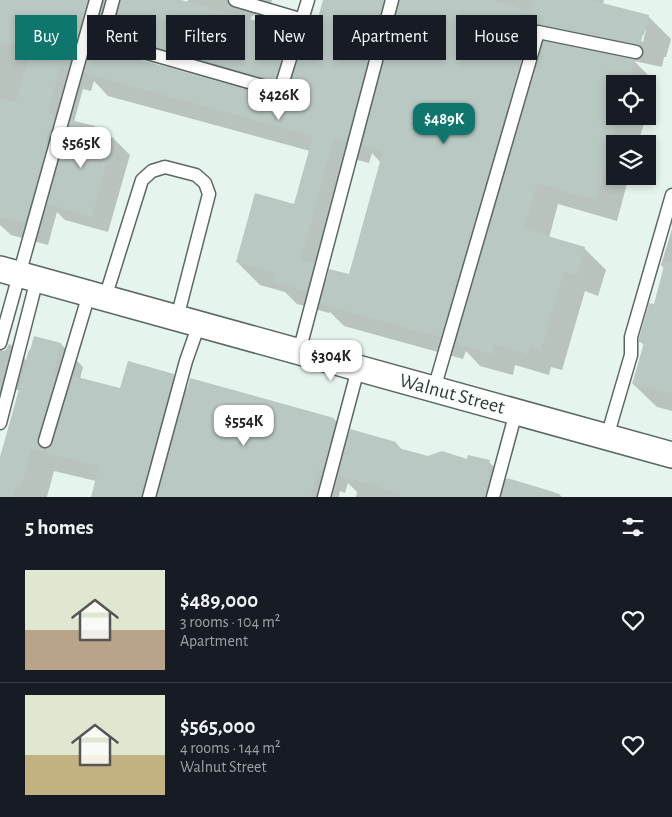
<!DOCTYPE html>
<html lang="en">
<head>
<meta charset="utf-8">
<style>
	body { margin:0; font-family:"Alegreya Sans",sans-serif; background:#242831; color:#f1f3f6; height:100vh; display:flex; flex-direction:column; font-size:19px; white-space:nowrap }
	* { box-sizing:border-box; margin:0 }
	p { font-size:16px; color:#9ea1a6 }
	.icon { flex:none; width:28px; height:28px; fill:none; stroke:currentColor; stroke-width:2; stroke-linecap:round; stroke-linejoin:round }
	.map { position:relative; height:497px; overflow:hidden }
	.drawer { display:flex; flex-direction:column; background:#171b24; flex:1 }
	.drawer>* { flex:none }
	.guide { position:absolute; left:15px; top:15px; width:642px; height:45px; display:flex; gap:10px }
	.buttons { position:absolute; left:606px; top:75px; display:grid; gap:10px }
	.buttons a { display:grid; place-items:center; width:50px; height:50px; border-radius:0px; background:#171b24; box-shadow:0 2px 8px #0003; font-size:25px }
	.price { position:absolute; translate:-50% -42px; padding:0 11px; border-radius:10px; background:#fff; color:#222; font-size:16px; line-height:32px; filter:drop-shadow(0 1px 2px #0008) }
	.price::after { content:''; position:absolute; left:50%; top:30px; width:15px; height:11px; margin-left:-8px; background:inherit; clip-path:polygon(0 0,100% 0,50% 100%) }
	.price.selected { background:#0f766e; color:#fff }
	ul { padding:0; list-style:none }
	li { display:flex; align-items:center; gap:15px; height:125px; padding:0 25px }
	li+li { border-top:1px solid #363941 }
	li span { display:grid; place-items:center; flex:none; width:140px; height:100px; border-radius:0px; color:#555 }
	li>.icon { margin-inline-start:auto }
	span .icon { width:60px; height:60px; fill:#fffc; stroke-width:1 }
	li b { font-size:21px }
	h2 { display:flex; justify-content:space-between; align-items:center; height:60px; padding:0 25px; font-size:21px }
	.chip { padding:0 18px; border-radius:0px; background:#171b24; box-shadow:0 2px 8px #0003; font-size:18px; line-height:45px }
	.chip.selected { background:#0f766e; color:#fff }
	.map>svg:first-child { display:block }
</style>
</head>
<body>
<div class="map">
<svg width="672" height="497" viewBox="0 0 672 497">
	<rect width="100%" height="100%" fill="#e6f4ee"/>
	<g fill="#0003" fill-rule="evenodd">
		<path d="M0 0H179L187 2 188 0H272L268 17 257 14 252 16 250 20 290 31 304 45 313 38 324 0H604L603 5 648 16 671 39 666 57H664L662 67 634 61 655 82 648 111V84H615V116H646L638 144H615V176H629L617 221 558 204 549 238 584 248 606 270 598 296 585 291 562 370 551 367 549 375 515 365 513 375 480 366 466 351 463 359 344 326 330 312 329 313 297 304 285 292 260 285 237 262 295 205 310 151 108 96 94 81 91 91 83 89 74 122 94 127 103 136 114 139 130 155 108 232 65 220 57 212 48 245 11 235 0 225ZM644 30H646L643 42 641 41ZM122 42 136 57 284 99 278 100 118 54ZM372 153 381 163 350 276 328 280 325 277 357 160 369 163Z"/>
		<polygon points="672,229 672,411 657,407 633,384 644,345 640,341 655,306 665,269 661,265"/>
		<polygon points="35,337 61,344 83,367 80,379 121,389 173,375 188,389 334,419 350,436 351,431 396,443 403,451 428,457 489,462 506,479 559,494 562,497 356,497 357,492 348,483 345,493 340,491 339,497 92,497 96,481 54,471 47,497 0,497 0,461 20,391 6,386 0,409 0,348 3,351 6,350 9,344 11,345 26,360 29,350 31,350"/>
	</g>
	<g fill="#bac8c3">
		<polygon points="0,0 88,0 68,69 60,67 48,113 55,115 25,223 0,216 0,98 16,102 30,50 0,42"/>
		<polygon points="104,0 105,0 94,38 94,42 99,48 281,99 288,93 306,34 313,36 323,0 384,0 346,141 334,138 301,260 314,264 307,291 273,282 275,273 236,262 255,193 294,204 313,136 84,73"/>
		<polygon points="121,0 181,0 290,30 275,81 112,34"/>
		<polygon points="400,0 492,0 530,11 533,0 590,0 649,15 644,35 642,35 639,45 540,24 532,27 441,337 320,304 329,269 349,274 383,151 362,145"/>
		<polygon points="544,41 635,60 628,84 615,84 615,116 619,116 596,200 537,183 524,229 585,247 577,275 564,271 541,350 530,347 528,354 494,344 492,354 458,345 458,342 456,342"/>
		<polygon points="71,120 95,126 93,132 114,138 92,217 47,204"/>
		<polygon points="665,262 672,263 672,393 632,384 644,343 639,342 639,338 649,303 654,304"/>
		<polygon points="34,336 61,343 54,371 57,372 37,439 39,446 43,449 50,447 53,443 73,376 120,388 128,361 174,374 141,497 91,497 99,466 32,449 21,486 17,485 13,497 0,497 0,457"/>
		<polygon points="190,378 334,418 333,424 335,425 323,471 318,470 310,497 157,497"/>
		<polygon points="350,429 396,442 395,447 428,456 442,451 467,459 468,455 490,460 487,471 491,473 485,497 399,497 400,493 338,475"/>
		<polygon points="507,478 554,492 553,497 501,497"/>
	</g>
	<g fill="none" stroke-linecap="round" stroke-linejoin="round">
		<defs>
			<g id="lane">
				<polyline points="113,0 102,40 280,91 308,0"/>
				<polyline points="235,0 303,20"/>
				<polyline points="105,298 142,180 152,171 165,167 196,175 205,183 209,194 177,318"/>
				<polyline points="0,343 96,0"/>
				<polyline points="299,352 392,0"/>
				<polyline points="434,389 538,32 636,52"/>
				<polyline points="0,423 37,279"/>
				<polyline points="607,437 631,355 631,337 672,195"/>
				<polyline points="45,441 89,294"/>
				<polyline points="149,497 186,361 199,324"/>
				<polyline points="324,497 358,369"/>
				<polyline points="493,497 516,412"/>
			</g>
			<polyline id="street" points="0,269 672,455"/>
		</defs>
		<use href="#lane" stroke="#5c6864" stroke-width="15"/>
		<use href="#street" stroke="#5c6864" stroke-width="28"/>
		<use href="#lane" stroke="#fff" stroke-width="12"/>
		<use href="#street" stroke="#fff" stroke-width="25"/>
	</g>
	<g text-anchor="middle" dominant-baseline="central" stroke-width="4.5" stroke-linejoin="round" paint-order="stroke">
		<g font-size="20" fill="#333836" stroke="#f9fffd">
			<text transform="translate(452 394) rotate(15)">Walnut Street</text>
		</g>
	</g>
</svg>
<div class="buttons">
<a><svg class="icon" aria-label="locate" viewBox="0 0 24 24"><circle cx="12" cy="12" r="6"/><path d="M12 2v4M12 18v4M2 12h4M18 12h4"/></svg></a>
<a><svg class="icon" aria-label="layers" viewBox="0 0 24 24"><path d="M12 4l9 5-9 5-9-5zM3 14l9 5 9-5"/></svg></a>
</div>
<b class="price" style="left:279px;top:121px">$426K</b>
<b class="price selected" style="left:444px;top:145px">$489K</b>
<b class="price" style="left:81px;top:169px">$565K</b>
<b class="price" style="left:331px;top:382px">$304K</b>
<b class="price" style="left:244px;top:447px">$554K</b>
<div class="guide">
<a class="chip selected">Buy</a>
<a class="chip">Rent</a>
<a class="chip">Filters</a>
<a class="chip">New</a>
<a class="chip">Apartment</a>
<a class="chip">House</a>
</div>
</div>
<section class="drawer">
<h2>5 homes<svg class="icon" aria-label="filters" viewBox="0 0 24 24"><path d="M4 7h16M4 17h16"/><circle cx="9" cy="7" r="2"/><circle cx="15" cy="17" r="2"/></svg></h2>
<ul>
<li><span style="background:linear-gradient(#dfe7d0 60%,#b9a48a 0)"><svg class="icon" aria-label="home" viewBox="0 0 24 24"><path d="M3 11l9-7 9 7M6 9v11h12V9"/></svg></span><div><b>$489,000</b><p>3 rooms · 104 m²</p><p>Apartment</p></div><svg class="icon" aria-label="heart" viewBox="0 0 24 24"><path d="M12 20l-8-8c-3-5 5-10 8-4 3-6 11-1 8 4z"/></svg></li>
<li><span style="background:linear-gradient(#dfe7d0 60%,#c2b280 0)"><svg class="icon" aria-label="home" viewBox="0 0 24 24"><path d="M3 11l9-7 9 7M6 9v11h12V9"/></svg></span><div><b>$565,000</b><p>4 rooms · 144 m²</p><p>Walnut Street</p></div><svg class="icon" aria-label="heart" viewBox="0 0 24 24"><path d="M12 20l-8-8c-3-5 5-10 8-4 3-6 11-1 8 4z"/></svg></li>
</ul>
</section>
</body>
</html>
